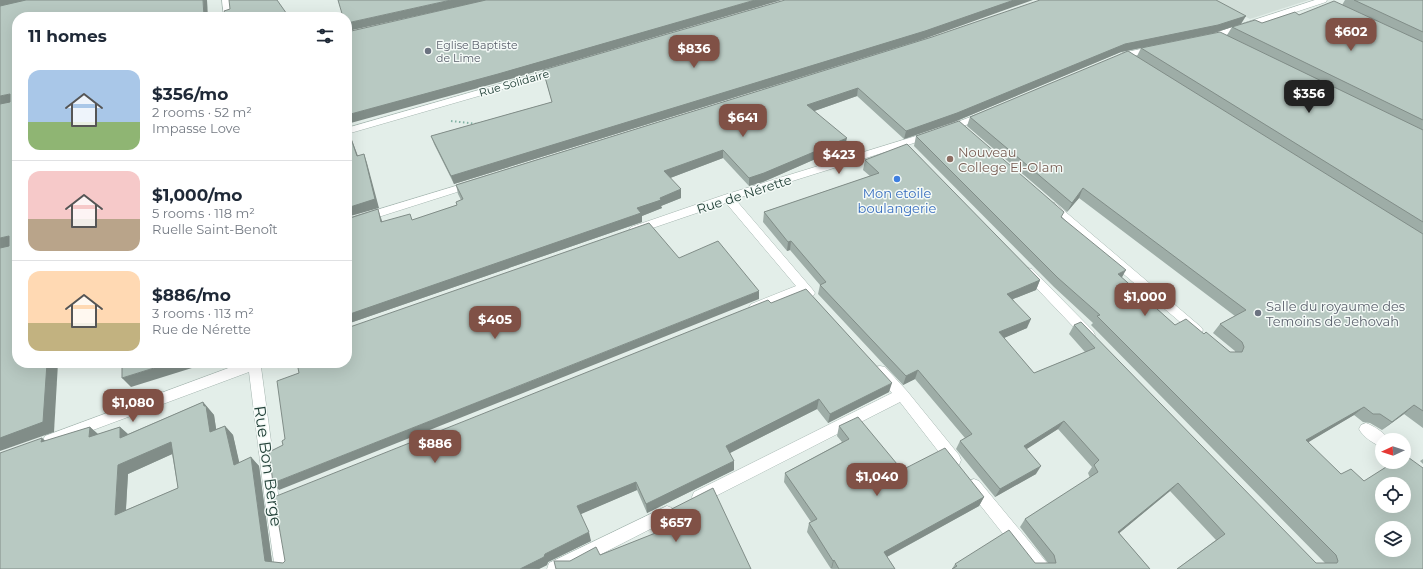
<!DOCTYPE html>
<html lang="en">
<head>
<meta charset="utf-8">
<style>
	body { margin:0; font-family:Montserrat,sans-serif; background:#f2f2f3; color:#1f2937; height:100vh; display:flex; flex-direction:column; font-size:15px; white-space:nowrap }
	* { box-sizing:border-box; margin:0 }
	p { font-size:13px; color:#747a83 }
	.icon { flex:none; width:22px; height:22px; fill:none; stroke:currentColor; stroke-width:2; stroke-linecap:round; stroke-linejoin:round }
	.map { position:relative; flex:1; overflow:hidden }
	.sheet { position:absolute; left:12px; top:12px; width:340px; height:356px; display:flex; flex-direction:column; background:#fff; border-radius:16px; box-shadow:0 4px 16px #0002 }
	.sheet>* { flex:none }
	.needle { width:26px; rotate:267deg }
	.controls { position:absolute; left:1375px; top:433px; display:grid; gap:8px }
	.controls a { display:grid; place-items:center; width:36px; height:36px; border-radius:50%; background:#fff; box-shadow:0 4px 16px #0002; font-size:20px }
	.price { position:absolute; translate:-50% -34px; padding:0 9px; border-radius:8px; background:#805146; color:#fff; font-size:13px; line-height:26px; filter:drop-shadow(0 1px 2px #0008) }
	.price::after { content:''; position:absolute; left:50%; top:24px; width:12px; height:9px; margin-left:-6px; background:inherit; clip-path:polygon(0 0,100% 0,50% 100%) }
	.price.selected { background:#222; color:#fff }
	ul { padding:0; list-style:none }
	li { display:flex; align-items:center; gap:12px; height:100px; padding:0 16px }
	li+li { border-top:1px solid #e0e1e3 }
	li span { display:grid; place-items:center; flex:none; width:112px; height:80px; border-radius:12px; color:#555 }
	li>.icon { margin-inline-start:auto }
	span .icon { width:48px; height:48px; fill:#fffc; stroke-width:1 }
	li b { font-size:17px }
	h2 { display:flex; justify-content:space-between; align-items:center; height:48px; padding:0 16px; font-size:17px }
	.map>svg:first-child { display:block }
</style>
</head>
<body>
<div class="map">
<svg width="1423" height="569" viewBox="0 0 1423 569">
	<rect width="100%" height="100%" fill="#e3eee9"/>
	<polygon fill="#d1ded8" points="1213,0 1309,0 1250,19"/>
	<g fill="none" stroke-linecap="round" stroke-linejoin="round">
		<defs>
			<g id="lane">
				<polygon points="222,0 230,0 232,17 224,17"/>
				<polygon points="1051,202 1055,203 1201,327 1203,330 1201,333 1197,335 1193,333 1047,209 1046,206 1047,203"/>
				<path d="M1366 423C1374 426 1385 433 1389 440H1382V447C1374 444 1363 437 1359 429L1361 425Z"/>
			</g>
			<g id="street">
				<polygon points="1315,0 1327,0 1326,2 1211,40 1205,40 1204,38 1205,36"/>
				<polygon points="1155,46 1159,49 1158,51 1128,57 1117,62 1113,59 1122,53"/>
				<polygon points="559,67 562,68 564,70 562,72 347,134 347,128"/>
				<polygon points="984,112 987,113 989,115 987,117 950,131 947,132 942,129 944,127"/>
				<polygon points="929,132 933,133 934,135 933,137 735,199 813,290 815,293 813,296 809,298 802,293 759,310 755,312 751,310 749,307 751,304 796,286 726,203 635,234 631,233 629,230 631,227 724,195"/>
				<polygon points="472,181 476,182 477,184 476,186 347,227 347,219"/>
				<polygon points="1028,268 1032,269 1093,331 1095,335 1093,339 1089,340 1085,339 1024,275 1022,272 1024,269"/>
				<polygon points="242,363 264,363 261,367 279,501 291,569 275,569 265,501 249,372 50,446 45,444 43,440 45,436"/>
				<polygon points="880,366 885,367 907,391 959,455 961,460 959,465 954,466 949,465 900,402 704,502 699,504 694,502 692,497 694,492 892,393 873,371 875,367"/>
				<polygon points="974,479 979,481 1047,563 1049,569 1031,569 969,491 967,486 969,481"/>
				<polygon points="667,506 672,508 675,513 672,518 572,569 547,569 549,563"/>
			</g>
		</defs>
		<use href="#lane" stroke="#a5b6b0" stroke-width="1"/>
		<use href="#street" stroke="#a5b6b0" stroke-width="1"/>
		<polyline stroke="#82b2a4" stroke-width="2" stroke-dasharray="1.5 2.5" stroke-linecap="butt" points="451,121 478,124"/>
		<use href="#lane" fill="#fff" fill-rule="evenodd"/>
		<use href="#street" fill="#fff" fill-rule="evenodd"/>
	</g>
	<g fill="#9eada7" fill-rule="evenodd">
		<polygon points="1345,0 1423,0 1423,428 1404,414 1382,430 1370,423 1363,422 1354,415 1308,442 1423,569 1177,569 1216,540 1170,491 1119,533 1150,569 952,569 955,564 1048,563 1020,527 1025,519 1090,478 1088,473 1092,467 1058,429 1026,449 1036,474 995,497 956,449 960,441 965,438 915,379 903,385 818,294 820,285 790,250 787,251 763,222 764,212 870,176 863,170 865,160 1040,280 1036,290 1013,299 1027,328 1003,338 1034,373 1085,352 1069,334 1074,325 1316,563 1325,563 1091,325 1093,323 1054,287 914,146 916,136 1062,217 1122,278 1175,325 1204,334 1230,352 1235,352 1235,351 1213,333 1220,324 1235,316 1079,198 1067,212 967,126 970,117 1137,56 1141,48 1227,35 1232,27 1262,23 1342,5"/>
		<polygon points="1241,24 1214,33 1121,52 954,122 904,139 857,96 814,111 845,146 763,182 749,186 723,158 670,178 681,198 661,206 662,208 642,216 642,222 347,324 347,219 381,218 382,222 413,220 457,205 461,200 458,194 456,185 932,37"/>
		<polygon points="924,39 454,184 434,144 431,136 552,102 545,78 543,70"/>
		<path d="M771 303 889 392 828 423 817 409 730 453 734 470 647 513 637 490 580 514 591 541 548 562 547 565 539 569H0L45 441 90 427 98 434 120 427 128 434 203 402 214 415 216 429 225 426 233 435 239 463 251 457 259 466 272 562 283 563ZM172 454 178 488 126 510 128 474Z"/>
		<polygon points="839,426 902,470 984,497 979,506 887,557 895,569 832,569 832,568 831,569 807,532 809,523 811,522 784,482 785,473 842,442 837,436"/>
		<polygon points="1423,459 1423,464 1420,461"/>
		<polygon points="652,519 751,569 570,561 600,555 656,533 654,529"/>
	</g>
	<g fill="#818d88">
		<polygon points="0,0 32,0 0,10"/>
		<polygon points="203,0 207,0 208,17 204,17"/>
		<polygon points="451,0 488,0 348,31 347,29 347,23"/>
		<polygon points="755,0 782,0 500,82 347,124 347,115"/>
		<polygon points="1014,0 1033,0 924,39 454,184 451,176"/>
		<polygon points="1246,16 1241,24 1214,33 1121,52 954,122 904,139 906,131 1125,44"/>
		<polygon points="858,88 857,96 806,114 807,105"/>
		<polygon points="10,94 17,103 0,107 0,96"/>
		<polygon points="347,127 350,135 361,164 357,156"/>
		<polygon points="847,138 845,146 763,182 749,186 749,178"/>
		<polygon points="723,150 723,158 665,180 664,171"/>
		<polygon points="364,154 367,163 379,208 347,217 347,208"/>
		<polygon points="1083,188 1079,198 1067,212 1072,203"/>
		<polygon points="681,189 681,198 661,206 662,208 642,216 642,222 347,324 347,315 637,208 660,198"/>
		<polygon points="378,209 381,218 385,231 381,222"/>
		<polygon points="9,236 17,245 0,250 0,238"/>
		<polygon points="791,241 790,250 787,251 788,242"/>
		<polygon points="1126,270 1121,279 1118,274"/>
		<polygon points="1040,280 1036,290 1003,303 1007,294"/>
		<polygon points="759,291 759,299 279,490 273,483"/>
		<polygon points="1031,319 1027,328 995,342 999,332"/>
		<polygon points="47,363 58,363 54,432 0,451 0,438"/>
		<polygon points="170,363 208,363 131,387 122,378"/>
		<polygon points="918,370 915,379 903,385 906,376"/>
		<polygon points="892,383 889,392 828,423 830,414"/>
		<polygon points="819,399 817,409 726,455 726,446"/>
		<polygon points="203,402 214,415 218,441 210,432"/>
		<polygon points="1414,405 1404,414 1382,430 1392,422"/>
		<polygon points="1364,407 1354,415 1297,449 1306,440"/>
		<polygon points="1064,421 1058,429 1019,454 1024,446"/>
		<polygon points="225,426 233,435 242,474 234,465"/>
		<polygon points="90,427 100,436 89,437"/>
		<polygon points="120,427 130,436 120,438"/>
		<polygon points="42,438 53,447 41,442"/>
		<polygon points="171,442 179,451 128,474 125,523 115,515 118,465"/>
		<polygon points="251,457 259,466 273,569 265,561"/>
		<polygon points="734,461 734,470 647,513 646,504"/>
		<polygon points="1041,466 1036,474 995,497 1000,489"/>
		<polygon points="636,482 637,490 579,515 577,506"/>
		<polygon points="1178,483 1170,491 1111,540 1118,532"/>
		<polygon points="984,497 979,506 881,560 884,552"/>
		<polygon points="589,532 591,541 548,562 547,565 539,569 520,569 545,554"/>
		<polygon points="834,560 832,568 831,569 833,561"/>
	</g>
	<g fill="#b8c9c2" stroke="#818d88" fill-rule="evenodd">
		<polygon points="26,0 203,0 204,17 17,17 17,363 47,363 43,422 0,438 0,248 9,246 9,236 0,238 0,104 10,102 10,94 0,96 0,6"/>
		<polygon points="229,0 277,0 289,17 227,17 224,11 230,9"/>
		<polygon points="338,0 451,0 347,23 347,17 343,17"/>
		<polygon points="486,0 755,0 498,74 347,115 347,34 348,34 347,32"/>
		<polygon points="785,0 1014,0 925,31 451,176 431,136 552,102 543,70"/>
		<polygon points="1040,0 1216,0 1246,16 1218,25 1125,44 957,113 906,131 858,88 807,105 847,138 764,173 749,178 723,150 664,171 681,189 660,198 661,200 637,208 641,213 347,315 347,219 378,209 381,222 410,214 412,220 457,205 456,202 463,199 456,185 932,37"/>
		<polygon points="1354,0 1423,0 1423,32"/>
		<polygon points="1334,1 1423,42 1423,120 1232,27 1255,20 1262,23 1295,12 1299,15"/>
		<polygon points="1220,32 1423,130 1423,222 1141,48"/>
		<path d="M1128 51 1423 234V411L1414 405 1392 422 1380 414H1373L1364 407 1306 440 1341 474 1351 469 1364 481 1394 462H1404V456L1405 455 1423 468V569H1177L1225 534 1178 483 1118 532 1150 569H952L957 566 955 564 1009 530 1035 563H1056L1054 555 1025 519 1098 472 1094 465 1099 460 1064 421 1024 446 1041 466 1000 489 960 441 972 434 918 370 906 376 820 285 826 282 791 241 788 242 764 212 879 173 865 160 907 144 1040 280 1007 294 1031 319 999 332 1034 373 1095 348 1074 325 1081 322 1316 563H1337L1338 561 1336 555 1097 316 1100 315 1058 278 916 136 959 121 1064 212 1061 217 1126 270 1118 274 1175 325 1186 319 1204 334 1206 332 1230 352H1242L1244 347 1242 342 1220 324 1246 310 1083 188 1072 203 970 117ZM1382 484H1404V506H1382ZM1382 528H1404V550H1382Z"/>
		<polygon points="347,127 357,156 364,154 375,199 347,208"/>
		<polygon points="649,223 679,258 718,241 759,291 273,483 269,452 283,445 282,441 285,439 277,381 299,373 297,363 347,363 347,328"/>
		<path d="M806 289 892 383 830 414 819 399 726 446 734 461 646 504 636 482 577 506 589 532 545 554 544 557 520 569H0V453L42 438 41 442 90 427 89 437 120 427V438L203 402 204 406H206L210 432 225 426 234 465 251 457 265 561 283 563 285 561 274 497 768 300 771 303ZM171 442 178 488 115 515 118 465Z"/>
		<polygon points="122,363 170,363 122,378"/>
		<polygon points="858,417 902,470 945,448 984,497 884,552 895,569 839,569 834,560 833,561 809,523 817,519 785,473 849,439 839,426"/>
		<polygon points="713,488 751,569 556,569 554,561 570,561 596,547 600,555 658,532 652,519"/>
	</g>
	<g fill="#6b7280" stroke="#f4faf7" stroke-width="1.5">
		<circle cx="428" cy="51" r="4"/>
		<circle cx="1258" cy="313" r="4"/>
	</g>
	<circle fill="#8d6e63" stroke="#f4faf7" stroke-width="1.5" cx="950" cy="159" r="4"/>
	<circle fill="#3f7fe0" stroke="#f4faf7" stroke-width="1.5" cx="897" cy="179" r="4"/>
	<g text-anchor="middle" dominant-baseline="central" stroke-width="3" stroke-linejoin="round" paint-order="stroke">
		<g font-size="11" fill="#5b616d" stroke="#f4faf7" text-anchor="start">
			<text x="436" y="45">Eglise Baptiste<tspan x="436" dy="13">de Lime</tspan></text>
		</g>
		<g font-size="11" fill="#224038" stroke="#f4faf7">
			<text transform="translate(514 83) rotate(-16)">Rue Solidaire</text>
		</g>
		<g font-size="13" fill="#785e54" stroke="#f4faf7" text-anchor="start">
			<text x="958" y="152">Nouveau<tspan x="958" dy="15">College El-Olam</tspan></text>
		</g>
		<g font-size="13" fill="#366cbe" stroke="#f4faf7">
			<text x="897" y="193">Mon etoile<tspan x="897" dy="15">boulangerie</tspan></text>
		</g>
		<g font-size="13" fill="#224038" stroke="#f4faf7">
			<text transform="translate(744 194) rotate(-18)">Rue de Nérette</text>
		</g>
		<g font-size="13" fill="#5b616d" stroke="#f4faf7" text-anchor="start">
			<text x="1266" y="306">Salle du royaume des<tspan x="1266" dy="15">Temoins de Jehovah</tspan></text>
		</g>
		<g font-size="16" fill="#224038" stroke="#f4faf7">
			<text transform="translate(268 466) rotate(82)">Rue Bon Berge</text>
		</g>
	</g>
</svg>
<div class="controls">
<a><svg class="needle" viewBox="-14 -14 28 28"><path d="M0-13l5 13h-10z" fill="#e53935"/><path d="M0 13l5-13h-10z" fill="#747a83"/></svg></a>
<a><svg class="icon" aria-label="locate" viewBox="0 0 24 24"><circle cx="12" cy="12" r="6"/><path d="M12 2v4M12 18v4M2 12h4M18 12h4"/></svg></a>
<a><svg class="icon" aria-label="layers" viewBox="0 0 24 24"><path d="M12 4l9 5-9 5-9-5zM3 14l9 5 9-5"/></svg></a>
</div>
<b class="price" style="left:1351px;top:52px">$602</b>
<b class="price" style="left:694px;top:69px">$836</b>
<b class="price selected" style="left:1309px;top:114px">$356</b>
<b class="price" style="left:743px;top:138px">$641</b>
<b class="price" style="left:839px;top:175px">$423</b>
<b class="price" style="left:1145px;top:317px">$1,000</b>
<b class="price" style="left:495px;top:340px">$405</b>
<b class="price" style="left:133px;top:423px">$1,080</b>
<b class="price" style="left:435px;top:464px">$886</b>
<b class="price" style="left:877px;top:497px">$1,040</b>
<b class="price" style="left:676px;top:543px">$657</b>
<section class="sheet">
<h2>11 homes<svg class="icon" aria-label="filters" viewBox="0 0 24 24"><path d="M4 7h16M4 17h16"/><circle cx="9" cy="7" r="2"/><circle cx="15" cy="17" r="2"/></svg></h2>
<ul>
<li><span style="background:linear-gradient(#a9c7e8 65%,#8fb573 0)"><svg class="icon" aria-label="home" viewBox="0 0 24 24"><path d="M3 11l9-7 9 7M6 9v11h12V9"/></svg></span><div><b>$356/mo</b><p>2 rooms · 52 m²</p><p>Impasse Love</p></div></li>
<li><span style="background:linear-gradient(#f6c9c9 60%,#b9a48a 0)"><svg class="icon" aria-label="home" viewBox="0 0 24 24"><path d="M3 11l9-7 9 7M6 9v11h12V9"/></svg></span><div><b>$1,000/mo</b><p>5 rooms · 118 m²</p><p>Ruelle Saint-Benoît</p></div></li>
<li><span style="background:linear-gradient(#ffd9b3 65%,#c2b280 0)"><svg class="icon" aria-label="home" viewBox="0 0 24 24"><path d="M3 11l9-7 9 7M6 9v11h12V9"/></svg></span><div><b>$886/mo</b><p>3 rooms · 113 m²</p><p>Rue de Nérette</p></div></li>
</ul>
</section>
</div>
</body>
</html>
